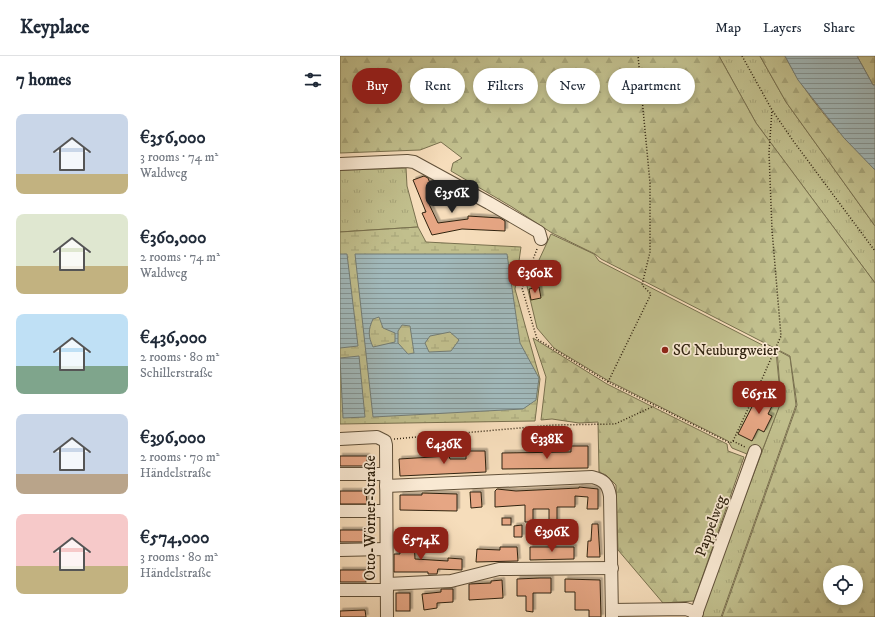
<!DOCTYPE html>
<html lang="en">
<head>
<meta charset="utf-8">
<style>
	body { margin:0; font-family:"IM FELL DW Pica",serif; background:#f2f2f3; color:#1f2937; height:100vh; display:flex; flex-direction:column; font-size:15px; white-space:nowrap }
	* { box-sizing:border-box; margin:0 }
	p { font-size:13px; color:#747a83 }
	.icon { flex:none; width:22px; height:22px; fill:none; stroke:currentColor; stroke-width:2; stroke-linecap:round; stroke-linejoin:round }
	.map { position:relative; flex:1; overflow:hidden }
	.sheet { display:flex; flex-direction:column; background:#fff; width:340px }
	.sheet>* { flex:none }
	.guide { position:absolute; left:12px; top:12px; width:380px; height:36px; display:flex; gap:8px }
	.tools { position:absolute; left:483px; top:509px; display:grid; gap:8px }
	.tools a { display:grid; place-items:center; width:40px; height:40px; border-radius:50%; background:#fff; box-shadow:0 2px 6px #0003; font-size:20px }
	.price { position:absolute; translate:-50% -34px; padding:0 9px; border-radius:8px; background:#8f2418; color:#fff; font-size:13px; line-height:26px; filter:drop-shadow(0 1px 2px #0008) }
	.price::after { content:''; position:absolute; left:50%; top:24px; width:12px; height:9px; margin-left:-6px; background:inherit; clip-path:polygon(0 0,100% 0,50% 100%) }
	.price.selected { background:#222; color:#fff }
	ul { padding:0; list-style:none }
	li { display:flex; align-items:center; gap:12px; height:100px; padding:0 16px }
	li span { display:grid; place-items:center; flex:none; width:112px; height:80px; border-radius:8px; color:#555 }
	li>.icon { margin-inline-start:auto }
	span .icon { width:48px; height:48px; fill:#fffc; stroke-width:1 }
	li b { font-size:17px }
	h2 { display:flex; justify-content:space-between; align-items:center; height:48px; padding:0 16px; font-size:17px }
	.pill { padding:0 14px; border-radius:18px; background:#fff; box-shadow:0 2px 6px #0003; font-size:14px; line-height:36px }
	.pill.selected { background:#8f2418; color:#fff }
	header { display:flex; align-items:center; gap:24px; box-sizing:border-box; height:56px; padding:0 20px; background:#fff; border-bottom:1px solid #e0e1e3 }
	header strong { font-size:19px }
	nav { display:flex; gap:22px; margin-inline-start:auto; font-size:14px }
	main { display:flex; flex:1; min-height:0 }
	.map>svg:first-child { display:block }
</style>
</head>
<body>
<header>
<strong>Keyplace</strong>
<nav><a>Map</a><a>Layers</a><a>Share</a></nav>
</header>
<main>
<section class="sheet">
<h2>7 homes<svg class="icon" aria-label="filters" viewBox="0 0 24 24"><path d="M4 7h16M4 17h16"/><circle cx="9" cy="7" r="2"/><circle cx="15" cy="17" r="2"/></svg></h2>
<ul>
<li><span style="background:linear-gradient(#c9d6e8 75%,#c2b280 0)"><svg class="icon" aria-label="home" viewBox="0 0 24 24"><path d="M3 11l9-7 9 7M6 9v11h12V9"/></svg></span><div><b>€356,000</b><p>3 rooms · 74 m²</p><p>Waldweg</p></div></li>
<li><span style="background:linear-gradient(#dfe7d0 65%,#c2b280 0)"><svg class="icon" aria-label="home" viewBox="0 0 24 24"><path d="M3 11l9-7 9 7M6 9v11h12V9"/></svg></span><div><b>€360,000</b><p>2 rooms · 74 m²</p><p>Waldweg</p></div></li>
<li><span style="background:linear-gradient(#bfe0f5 65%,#7fa58c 0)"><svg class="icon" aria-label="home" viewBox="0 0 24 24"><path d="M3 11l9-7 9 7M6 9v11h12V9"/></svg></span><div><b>€436,000</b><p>2 rooms · 80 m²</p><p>Schillerstraße</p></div></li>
<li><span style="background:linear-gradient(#c9d6e8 75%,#b9a48a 0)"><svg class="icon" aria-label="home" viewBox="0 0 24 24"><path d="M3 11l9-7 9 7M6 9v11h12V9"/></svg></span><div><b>€396,000</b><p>2 rooms · 70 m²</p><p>Händelstraße</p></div></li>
<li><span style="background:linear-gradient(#f6c9c9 65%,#c2b280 0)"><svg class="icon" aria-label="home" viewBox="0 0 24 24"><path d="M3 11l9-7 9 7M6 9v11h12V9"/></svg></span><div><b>€574,000</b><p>3 rooms · 80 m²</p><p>Händelstraße</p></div></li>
</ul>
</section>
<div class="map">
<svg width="535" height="561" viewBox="0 0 535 561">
	<defs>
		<pattern id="grass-tufts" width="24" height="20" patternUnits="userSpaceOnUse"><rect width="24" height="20" fill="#c1bf8d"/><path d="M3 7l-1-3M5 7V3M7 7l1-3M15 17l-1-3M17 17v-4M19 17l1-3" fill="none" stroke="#a6a478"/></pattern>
		<pattern id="forest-firs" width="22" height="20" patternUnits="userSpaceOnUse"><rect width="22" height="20" fill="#c1bf8d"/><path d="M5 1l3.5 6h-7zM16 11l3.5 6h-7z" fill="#a6a478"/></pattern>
		<pattern id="wetland-marsh" width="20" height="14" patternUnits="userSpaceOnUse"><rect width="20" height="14" fill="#c1bf8d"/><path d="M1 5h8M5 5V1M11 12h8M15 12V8" fill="none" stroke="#a6a478"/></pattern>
		<pattern id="water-rules" width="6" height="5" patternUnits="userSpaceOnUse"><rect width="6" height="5" fill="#a1b9bb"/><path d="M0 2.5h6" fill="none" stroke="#849696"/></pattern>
		<filter id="shadow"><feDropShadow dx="2.5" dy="-2.5" stdDeviation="0" flood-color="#0004"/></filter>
	</defs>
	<rect width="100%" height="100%" fill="#f6ddbb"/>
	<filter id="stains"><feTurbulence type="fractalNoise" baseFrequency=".005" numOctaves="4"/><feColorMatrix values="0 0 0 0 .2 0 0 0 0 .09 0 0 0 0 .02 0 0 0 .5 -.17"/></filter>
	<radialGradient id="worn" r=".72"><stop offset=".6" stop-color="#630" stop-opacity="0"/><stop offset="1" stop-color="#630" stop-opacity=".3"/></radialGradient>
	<g fill="url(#grass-tufts)" stroke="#78704e">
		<polygon points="379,0 420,0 446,46 535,170 535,227 416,67"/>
		<polygon points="66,112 67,130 78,171 0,176 0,114"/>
		<polygon points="437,294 450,301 456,349 381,561 360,561 441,345"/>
	</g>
	<g fill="url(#forest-firs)" stroke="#78704e" fill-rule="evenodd">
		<path d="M0 0H379L416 67 535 227V561H382L457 349 450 300 261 203 255 198 212 177 172 151 111 115 113 107 122 102 101 86 80 94 0 97ZM490 516H516V542H490Z"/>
		<path d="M420 0H445C467 42 499 78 533 110L535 114V170L446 46Z"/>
		<polygon points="517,0 535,0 535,29 533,29"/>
		<polygon points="193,282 267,328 387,388 388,395 404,401 354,545 323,547 278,494 276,429 266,419 259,416 258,366 239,367 212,363 201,364 206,321"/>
	</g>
	<polygon fill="url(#wetland-marsh)" stroke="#78704e" points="78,171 86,186 181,191 175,233 200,323 195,365 0,368 0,176"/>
	<polygon fill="#c1bf8d" stroke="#78704e" points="211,178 254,198 259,205 436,296 441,346 415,413 403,409 407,398 392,392 388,385 267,324 214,292 197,272 187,230"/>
	<g fill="url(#water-rules)" stroke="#737d76" fill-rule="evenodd">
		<polygon points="445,0 517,0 533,29 535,29 535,114 504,82 458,24"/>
		<polygon points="0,198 7,198 18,290 0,292"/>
		<path d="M15 198H167L180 287 199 322 196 344 183 353 33 361ZM39 261 43 272 55 277V286L33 291C28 280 28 274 33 263ZM62 269 70 270 74 297 68 298 58 287V275ZM110 276 119 284 111 295 89 296 85 287 90 280Z"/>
		<polygon points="19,300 25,361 3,362 0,302"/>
	</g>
	<g fill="#e6a684" stroke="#2f220f" filter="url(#shadow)">
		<polygon points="84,120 88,122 97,145 89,148 98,167 128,163 128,160 160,162 165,165 165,175 122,173 92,179 82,157 86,156 73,124"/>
		<polygon points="199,231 201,242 191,244 189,233"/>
		<polygon points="428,328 437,332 432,342 435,344 428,358 432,360 424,376 418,373 412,385 398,378 416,343 420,345"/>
		<polygon points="231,390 248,390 248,412 162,413 162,397 231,396"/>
		<polygon points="126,395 145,395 146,416 60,420 59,403 109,400 110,403 126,403"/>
		<rect x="0" y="400" width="27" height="10"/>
		<polygon points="239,431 258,433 258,453 247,453 248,441 235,440 235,451 217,451 217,468 209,467 209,453 193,453 193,466 185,466 185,449 155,451 155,435 157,433 176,435 239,432"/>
		<polygon points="0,435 26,435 27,448 0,448"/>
		<polygon points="130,436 141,436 142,451 131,452"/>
		<polygon points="82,437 117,438 117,455 60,454 60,439 82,439"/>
		<rect x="162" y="462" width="9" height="7"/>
		<polygon points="252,468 258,468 260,501 247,501 248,485 251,485"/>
		<polygon points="182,469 182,481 174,481 174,470"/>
		<polygon points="210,472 211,479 202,480 202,473"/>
		<rect x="0" y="474" width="26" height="12"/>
		<polygon points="74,483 75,503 108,505 108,502 122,503 122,514 98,513 97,518 88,518 88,516 54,516 54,498 60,498 59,484"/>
		<polygon points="160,491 177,491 178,505 136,506 137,493 160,494"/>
		<polygon points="190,491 234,491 234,503 190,504"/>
		<rect x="0" y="514" width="26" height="12"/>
		<polygon points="200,522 211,522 211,537 193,537 193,556 186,555 186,540 177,540 177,523"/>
		<polygon points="225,523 260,524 261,561 249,561 249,554 235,554 235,536 225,536"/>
		<polygon points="162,524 163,542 129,544 129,528 151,527 151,525"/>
		<polygon points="101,533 113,533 113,546 97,547 97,552 84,554 82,538 101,536"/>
		<rect x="56" y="537" width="14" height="18"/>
		<polygon points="25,554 26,561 0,561 0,555"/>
	</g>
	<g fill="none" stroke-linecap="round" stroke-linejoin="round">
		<defs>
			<g id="minor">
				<polyline points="0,108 67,105 74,106 149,147 199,176 201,183"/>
				<polyline points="0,383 37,381 45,385 46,389 47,561"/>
				<polyline points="0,418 46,418"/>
				<path d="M46 430 252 421C264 424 268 428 270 440L272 561"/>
				<polyline points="0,455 46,455"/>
				<polyline points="0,494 46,493"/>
				<polyline points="47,528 111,525 159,513 272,512"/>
				<polyline points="0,534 47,534"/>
				<polyline points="272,554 346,553 357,557"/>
				<polyline points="355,561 415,395"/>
			</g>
		</defs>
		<use href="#minor" stroke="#61513a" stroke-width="14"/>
		<g stroke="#2f220f" stroke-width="1.5" stroke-dasharray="1 2" stroke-linecap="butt">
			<polyline points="402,0 432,54 454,86 535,195"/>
			<polyline points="197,193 182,232 197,283 268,326 390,387 393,385 405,391"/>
			<polyline points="268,326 311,238 302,229 310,196 310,127 298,0"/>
			<polyline points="54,383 214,369 275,368 314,350"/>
			<polyline points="393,385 422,323 441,280 432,174 429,96 432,54"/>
		</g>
		<use href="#minor" stroke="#f9e9d3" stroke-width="12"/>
	</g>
	<circle fill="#8f2418" stroke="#f9e9d3" stroke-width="1.5" cx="325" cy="294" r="4"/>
	<g text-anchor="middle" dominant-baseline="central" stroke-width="3.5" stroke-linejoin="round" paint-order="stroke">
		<g font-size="15" fill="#2f220f" stroke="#f9e9d3" text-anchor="start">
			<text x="333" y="294">SC Neuburgweier</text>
		</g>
		<g font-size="15" fill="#2f220f" stroke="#f9e9d3">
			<text transform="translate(30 462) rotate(-90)">Otto-Wörner-Straße</text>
			<text transform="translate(371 470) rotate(-70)">Pappelweg</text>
		</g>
	</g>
	<rect width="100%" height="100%" filter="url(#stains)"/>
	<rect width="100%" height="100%" fill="url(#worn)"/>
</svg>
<div class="tools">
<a><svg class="icon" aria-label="locate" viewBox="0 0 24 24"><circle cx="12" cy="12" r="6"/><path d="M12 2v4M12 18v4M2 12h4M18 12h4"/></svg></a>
</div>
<b class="price selected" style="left:112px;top:158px">€356K</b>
<b class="price" style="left:195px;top:238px">€360K</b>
<b class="price" style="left:419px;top:359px">€651K</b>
<b class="price" style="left:207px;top:404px">€338K</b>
<b class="price" style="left:104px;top:409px">€436K</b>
<b class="price" style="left:212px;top:497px">€396K</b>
<b class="price" style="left:81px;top:505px">€574K</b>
<div class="guide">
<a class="pill selected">Buy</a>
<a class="pill">Rent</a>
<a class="pill">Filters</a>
<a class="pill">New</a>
<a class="pill">Apartment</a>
</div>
</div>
</main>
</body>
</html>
